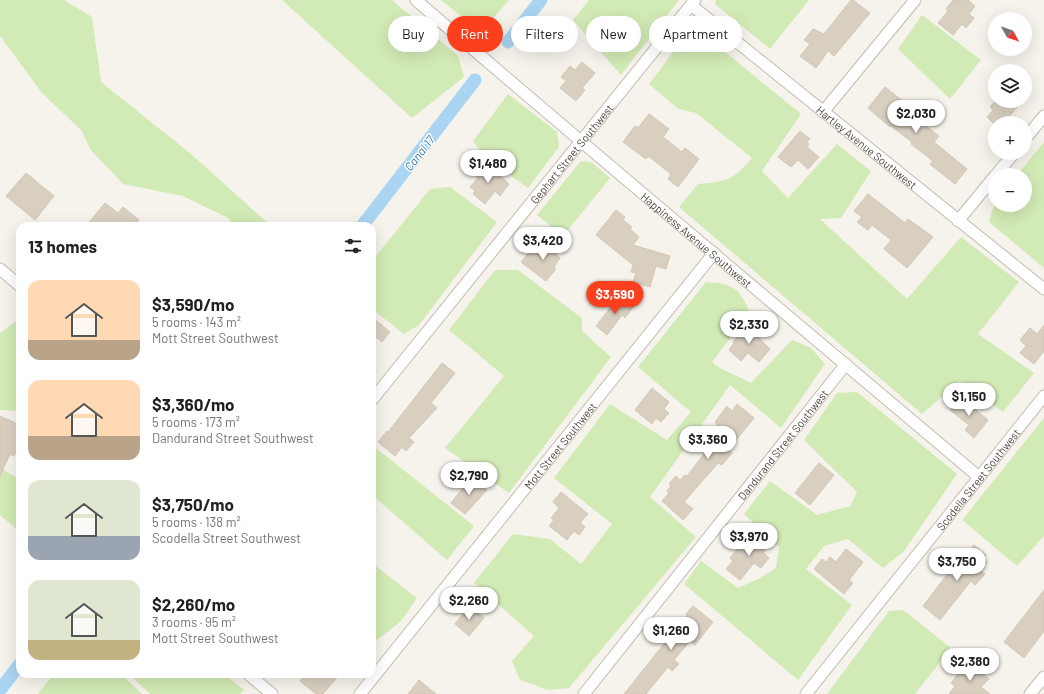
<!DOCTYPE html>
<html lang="en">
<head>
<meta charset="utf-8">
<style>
	body { margin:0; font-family:Barlow,sans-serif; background:#f2f2f2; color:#202124; height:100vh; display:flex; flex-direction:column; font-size:15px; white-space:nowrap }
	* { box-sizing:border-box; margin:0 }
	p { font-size:13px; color:#757577 }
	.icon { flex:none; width:22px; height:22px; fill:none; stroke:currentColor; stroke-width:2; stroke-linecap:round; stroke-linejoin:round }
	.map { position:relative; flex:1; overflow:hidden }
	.panel { position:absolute; left:16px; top:222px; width:360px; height:456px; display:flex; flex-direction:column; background:#fff; border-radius:12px; box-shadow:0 4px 16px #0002 }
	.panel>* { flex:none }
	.guide { position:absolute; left:388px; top:16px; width:380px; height:36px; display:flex; gap:8px }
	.needle { width:26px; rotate:130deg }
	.buttons { position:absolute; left:988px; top:12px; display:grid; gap:8px }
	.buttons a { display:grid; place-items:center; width:44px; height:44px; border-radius:50%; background:#fff; box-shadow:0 4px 16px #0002; font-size:20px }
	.price { position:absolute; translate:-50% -34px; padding:0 9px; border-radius:14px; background:#fff; color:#222; font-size:13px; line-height:26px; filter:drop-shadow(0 1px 2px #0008) }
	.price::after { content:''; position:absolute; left:50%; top:24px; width:12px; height:9px; margin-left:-6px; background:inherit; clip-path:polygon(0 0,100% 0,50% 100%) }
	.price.on { background:#fc3f1d; color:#fff }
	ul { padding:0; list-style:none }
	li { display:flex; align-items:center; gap:12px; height:100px; padding:0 12px }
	li span { display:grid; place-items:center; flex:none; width:112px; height:80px; border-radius:12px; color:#555 }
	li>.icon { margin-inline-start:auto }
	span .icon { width:48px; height:48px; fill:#fffc; stroke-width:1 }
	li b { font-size:17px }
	h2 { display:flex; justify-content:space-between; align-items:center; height:48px; padding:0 12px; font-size:17px }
	.tag { padding:0 14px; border-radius:18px; background:#fff; box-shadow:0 4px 16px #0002; font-size:14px; line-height:36px }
	.tag.on { background:#fc3f1d; color:#fff }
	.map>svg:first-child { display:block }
</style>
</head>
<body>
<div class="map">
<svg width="1044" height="694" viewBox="0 0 1044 694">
	<rect width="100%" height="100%" fill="#f6f3ec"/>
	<g fill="#d2eab5">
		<polygon points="0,0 64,0 92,17 101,82 191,154 271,226 234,226 228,218 183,196 123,184 90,149 82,131 42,93 0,36"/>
		<polygon points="282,0 392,0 458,56 464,77 412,118"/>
		<polygon points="441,0 509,0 481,32"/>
		<polygon points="589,0 679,0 621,75 573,20"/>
		<polygon points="716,0 809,0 770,49 715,4"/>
		<polygon points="922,15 981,60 950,99 898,49"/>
		<path d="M707 37 801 114 762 171 788 198 837 144 871 171 841 218 820 219 907 299 961 237 1019 282 978 334 1034 373 1003 412 960 381 922 414 679 207 698 184C725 182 734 180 752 158L696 113 678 109 649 84 683 39Z"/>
		<polygon points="508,94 557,132 559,147 528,188 484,156 473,141"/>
		<polygon points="1044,142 1044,268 989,222 995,202 995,205 1025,205 1025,175 1017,175"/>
		<polygon points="581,161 591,162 610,178 563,236 537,215"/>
		<polygon points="450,187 497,222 419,325 404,334 372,309 372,261 430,189"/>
		<polygon points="495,270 518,270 582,318 582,331 611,357 509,493 445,448 504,376 449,330"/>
		<path d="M706 282C734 284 738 287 750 312L712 362 720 368 751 383 792 340 811 348 825 364 781 428 730 385 650 497 696 537 569 688 548 690 520 680 512 661 534 636 474 583 513 534 550 539 581 564 612 524 554 478 610 404 667 440 691 412 638 367Z"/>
		<polygon points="19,319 20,411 0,410 0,333"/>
		<polygon points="857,392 957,474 904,551 883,568 848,539 824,546 806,569 852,605 798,680 684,584 701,561 738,588 760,578 776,568 779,547 744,514 770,481 817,515 850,506 857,492 804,440 837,393"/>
		<polygon points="1044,418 1044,536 1017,566 962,520"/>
		<polygon points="372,445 474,526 447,560 372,495"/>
		<polygon points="0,467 15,477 20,473 20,532 0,515"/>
		<polygon points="372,563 417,598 401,621 376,641 372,635"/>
		<polygon points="903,610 951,648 915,694 827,694 889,611"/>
		<polygon points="54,674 121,674 142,694 38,694"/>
		<polygon points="129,674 224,674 244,690 240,694 150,694"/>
	</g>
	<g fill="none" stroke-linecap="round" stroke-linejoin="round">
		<g stroke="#a9d4f2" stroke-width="13">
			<polyline points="508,42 541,0"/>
			<polyline points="362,226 475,80"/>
			<polyline points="0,690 20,664"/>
		</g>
	</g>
	<g fill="#d8cfc1" stroke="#d3c7b4">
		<polygon points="851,0 853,0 870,13 834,56 828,51 816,68 800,56 810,44 804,40 813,29 824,34"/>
		<polygon points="953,0 968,0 975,6 969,14 974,18 966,28 962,24 953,35 938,23 948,11 946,9"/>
		<polygon points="582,62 595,73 582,88 585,90 576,101 560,88 566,81 561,77 570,66 575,70"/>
		<polygon points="885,87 908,105 904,110 939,136 934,142 967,169 955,184 930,164 933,161 911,144 912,142 891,126 890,127 868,108"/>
		<polygon points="995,101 1022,101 1004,123 993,123 987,117 993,110 990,107"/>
		<polygon points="649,114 669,129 663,137 682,152 685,148 699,159 678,187 668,179 671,174 648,156 646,159 623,142 635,126 638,128"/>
		<polygon points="800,131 810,139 807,142 809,144 807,147 819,157 808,169 798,160 791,167 778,157"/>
		<polygon points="486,164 509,184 500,196 495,191 485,204 473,194 475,191 470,187 478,178 476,176"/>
		<polygon points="26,173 54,196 35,220 6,196"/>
		<polygon points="868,194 905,223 908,219 933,237 907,268 884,249 891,240 872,225 868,230 857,222 862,217 854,211"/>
		<polygon points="105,203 118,213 123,207 139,220 134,226 86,226"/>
		<polygon points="616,210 625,217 623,220 632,227 630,229 639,237 633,245 670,256 666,269 656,266 650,287 633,282 636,273 631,272 633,265 596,235"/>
		<polygon points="547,242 559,251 556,255 560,258 554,267 556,269 546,281 521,262 530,251 538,254"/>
		<polygon points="620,295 634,306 625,318 622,315 607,335 596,326"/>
		<polygon points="372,317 390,332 382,342 372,334"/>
		<polygon points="749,323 759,332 756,335 770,349 759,362 748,353 741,361 729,350 734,343 733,342"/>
		<polygon points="1044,325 1044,351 1034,364 1020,353 1026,346 1020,340 1030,328 1037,334"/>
		<polygon points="442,363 455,373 431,403 437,408 409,438 414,442 406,451 402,447 395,456 378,442 387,431 388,432"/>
		<polygon points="652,388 669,402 664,409 669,413 661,422 656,418 652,424 635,410"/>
		<polygon points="960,397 988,420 974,438 965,430 969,425 950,410"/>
		<polygon points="737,404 754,418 728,450 732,453 722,465 718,463 684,502 693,509 683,520 662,501 669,493 667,491 671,486 669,484 676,476 680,480 685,475 687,476 722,431 715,422 727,406 732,411"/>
		<polygon points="0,416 20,425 20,442 14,456 10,454 0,476"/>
		<polygon points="819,463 834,475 810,505 795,493"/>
		<polygon points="471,478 487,490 465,514 451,503"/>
		<polygon points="561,492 588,514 580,523 585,527 579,535 574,531 567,540 549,526 554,520 551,518 559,508 553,502"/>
		<polygon points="756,534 769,544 763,552 769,558 761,568 754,563 740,580 726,569 733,561 730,558 739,547 743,550"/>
		<polygon points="974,545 986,555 983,559 987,562 980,570 985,574 975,585 971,581 940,620 923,606 953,567 951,566 961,554 964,557"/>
		<polygon points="846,549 863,562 849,580 853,583 844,594 814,569 822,559 826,562 830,557 836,562"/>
		<polygon points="1044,590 1044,631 1024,658 1004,642"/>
		<polygon points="469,606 484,618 469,636 455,624"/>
		<polygon points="693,606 713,622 695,645 690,641 674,660 679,664 672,671 668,667 646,694 624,694 687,615 686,614"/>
		<polygon points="972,665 989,679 981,687 990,694 949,694 955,686 951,683 964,667 968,670"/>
		<polygon points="306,674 340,674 323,694 316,694 300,681"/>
		<polygon points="419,680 436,694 408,694"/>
	</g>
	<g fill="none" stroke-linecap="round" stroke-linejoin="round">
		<defs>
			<g id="minor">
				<path id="s1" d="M416 0C602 161 791 318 979 477"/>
				<path id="s2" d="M691 5 1044 289"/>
				<polyline points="823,112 915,0"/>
				<polyline points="1025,139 1044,116"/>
				<polyline points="996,175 1014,153"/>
				<polyline points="958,221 995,176"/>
				<polyline points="0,269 20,286"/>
				<path id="s3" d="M372 400 695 0"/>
				<polyline points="248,674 272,694"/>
				<path id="s4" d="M360 694 714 253"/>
				<path id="s5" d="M584 694 846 364"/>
				<path id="s6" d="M806 694 1044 396"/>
				<polyline points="1030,694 1044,677"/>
			</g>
		</defs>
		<use href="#minor" stroke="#c2bbae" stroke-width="13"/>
		<use href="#minor" stroke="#fff" stroke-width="11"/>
	</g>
	<g text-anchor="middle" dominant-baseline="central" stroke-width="3" stroke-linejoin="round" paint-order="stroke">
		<g font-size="11" fill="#4b4439" stroke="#fff">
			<text stroke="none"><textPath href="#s2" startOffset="226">Hartley Avenue Southwest</textPath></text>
			<text stroke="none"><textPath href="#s3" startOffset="317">Gephart Street Southwest</textPath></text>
			<text stroke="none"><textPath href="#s1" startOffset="369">Happiness Avenue Southwest</textPath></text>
			<text stroke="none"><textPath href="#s5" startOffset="319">Dandurand Street Southwest</textPath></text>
			<text stroke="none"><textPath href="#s4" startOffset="319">Mott Street Southwest</textPath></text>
			<text stroke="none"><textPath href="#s6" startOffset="275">Scodella Street Southwest</textPath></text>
		</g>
		<g font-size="12" font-style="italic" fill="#2e7ab2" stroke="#fff">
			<text transform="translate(419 153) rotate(-52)">Canal 17</text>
		</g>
	</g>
</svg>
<div class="buttons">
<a><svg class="needle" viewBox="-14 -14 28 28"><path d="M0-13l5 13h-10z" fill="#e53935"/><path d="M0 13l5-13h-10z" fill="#757577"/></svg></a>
<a><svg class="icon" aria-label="layers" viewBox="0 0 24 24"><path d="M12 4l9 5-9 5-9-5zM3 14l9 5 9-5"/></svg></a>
<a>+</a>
<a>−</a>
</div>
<b class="price" style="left:916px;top:134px">$2,030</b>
<b class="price" style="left:488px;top:184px">$1,480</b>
<b class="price" style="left:543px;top:261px">$3,420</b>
<b class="price on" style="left:615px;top:315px">$3,590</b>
<b class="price" style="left:749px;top:345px">$2,330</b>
<b class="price" style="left:969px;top:417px">$1,150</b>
<b class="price" style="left:708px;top:460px">$3,360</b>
<b class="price" style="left:469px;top:496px">$2,790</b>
<b class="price" style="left:749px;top:557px">$3,970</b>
<b class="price" style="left:957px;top:582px">$3,750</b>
<b class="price" style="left:469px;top:621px">$2,260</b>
<b class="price" style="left:671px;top:651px">$1,260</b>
<b class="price" style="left:970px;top:682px">$2,380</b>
<div class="guide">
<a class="tag">Buy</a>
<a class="tag on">Rent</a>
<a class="tag">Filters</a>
<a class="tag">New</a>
<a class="tag">Apartment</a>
</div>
<section class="panel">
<h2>13 homes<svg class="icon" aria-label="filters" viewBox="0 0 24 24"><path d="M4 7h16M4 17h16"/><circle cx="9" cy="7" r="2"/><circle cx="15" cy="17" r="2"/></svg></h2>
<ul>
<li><span style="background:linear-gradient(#ffd9b3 75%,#b9a48a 0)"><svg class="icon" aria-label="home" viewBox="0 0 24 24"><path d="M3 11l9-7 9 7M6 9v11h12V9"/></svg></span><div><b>$3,590/mo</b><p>5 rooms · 143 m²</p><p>Mott Street Southwest</p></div></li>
<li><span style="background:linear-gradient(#ffd9b3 70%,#b9a48a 0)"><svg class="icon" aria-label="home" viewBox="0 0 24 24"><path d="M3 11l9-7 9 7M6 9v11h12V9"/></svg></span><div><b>$3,360/mo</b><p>5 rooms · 173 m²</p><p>Dandurand Street Southwest</p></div></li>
<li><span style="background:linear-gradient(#dfe7d0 70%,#9aa5b1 0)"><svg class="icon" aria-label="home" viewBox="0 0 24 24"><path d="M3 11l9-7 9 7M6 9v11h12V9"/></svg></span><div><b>$3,750/mo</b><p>5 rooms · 138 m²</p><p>Scodella Street Southwest</p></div></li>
<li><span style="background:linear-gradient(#dfe7d0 75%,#c2b280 0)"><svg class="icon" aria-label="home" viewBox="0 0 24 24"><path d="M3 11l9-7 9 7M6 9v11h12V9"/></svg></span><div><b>$2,260/mo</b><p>3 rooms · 95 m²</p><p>Mott Street Southwest</p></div></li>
</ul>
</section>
</div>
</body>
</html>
